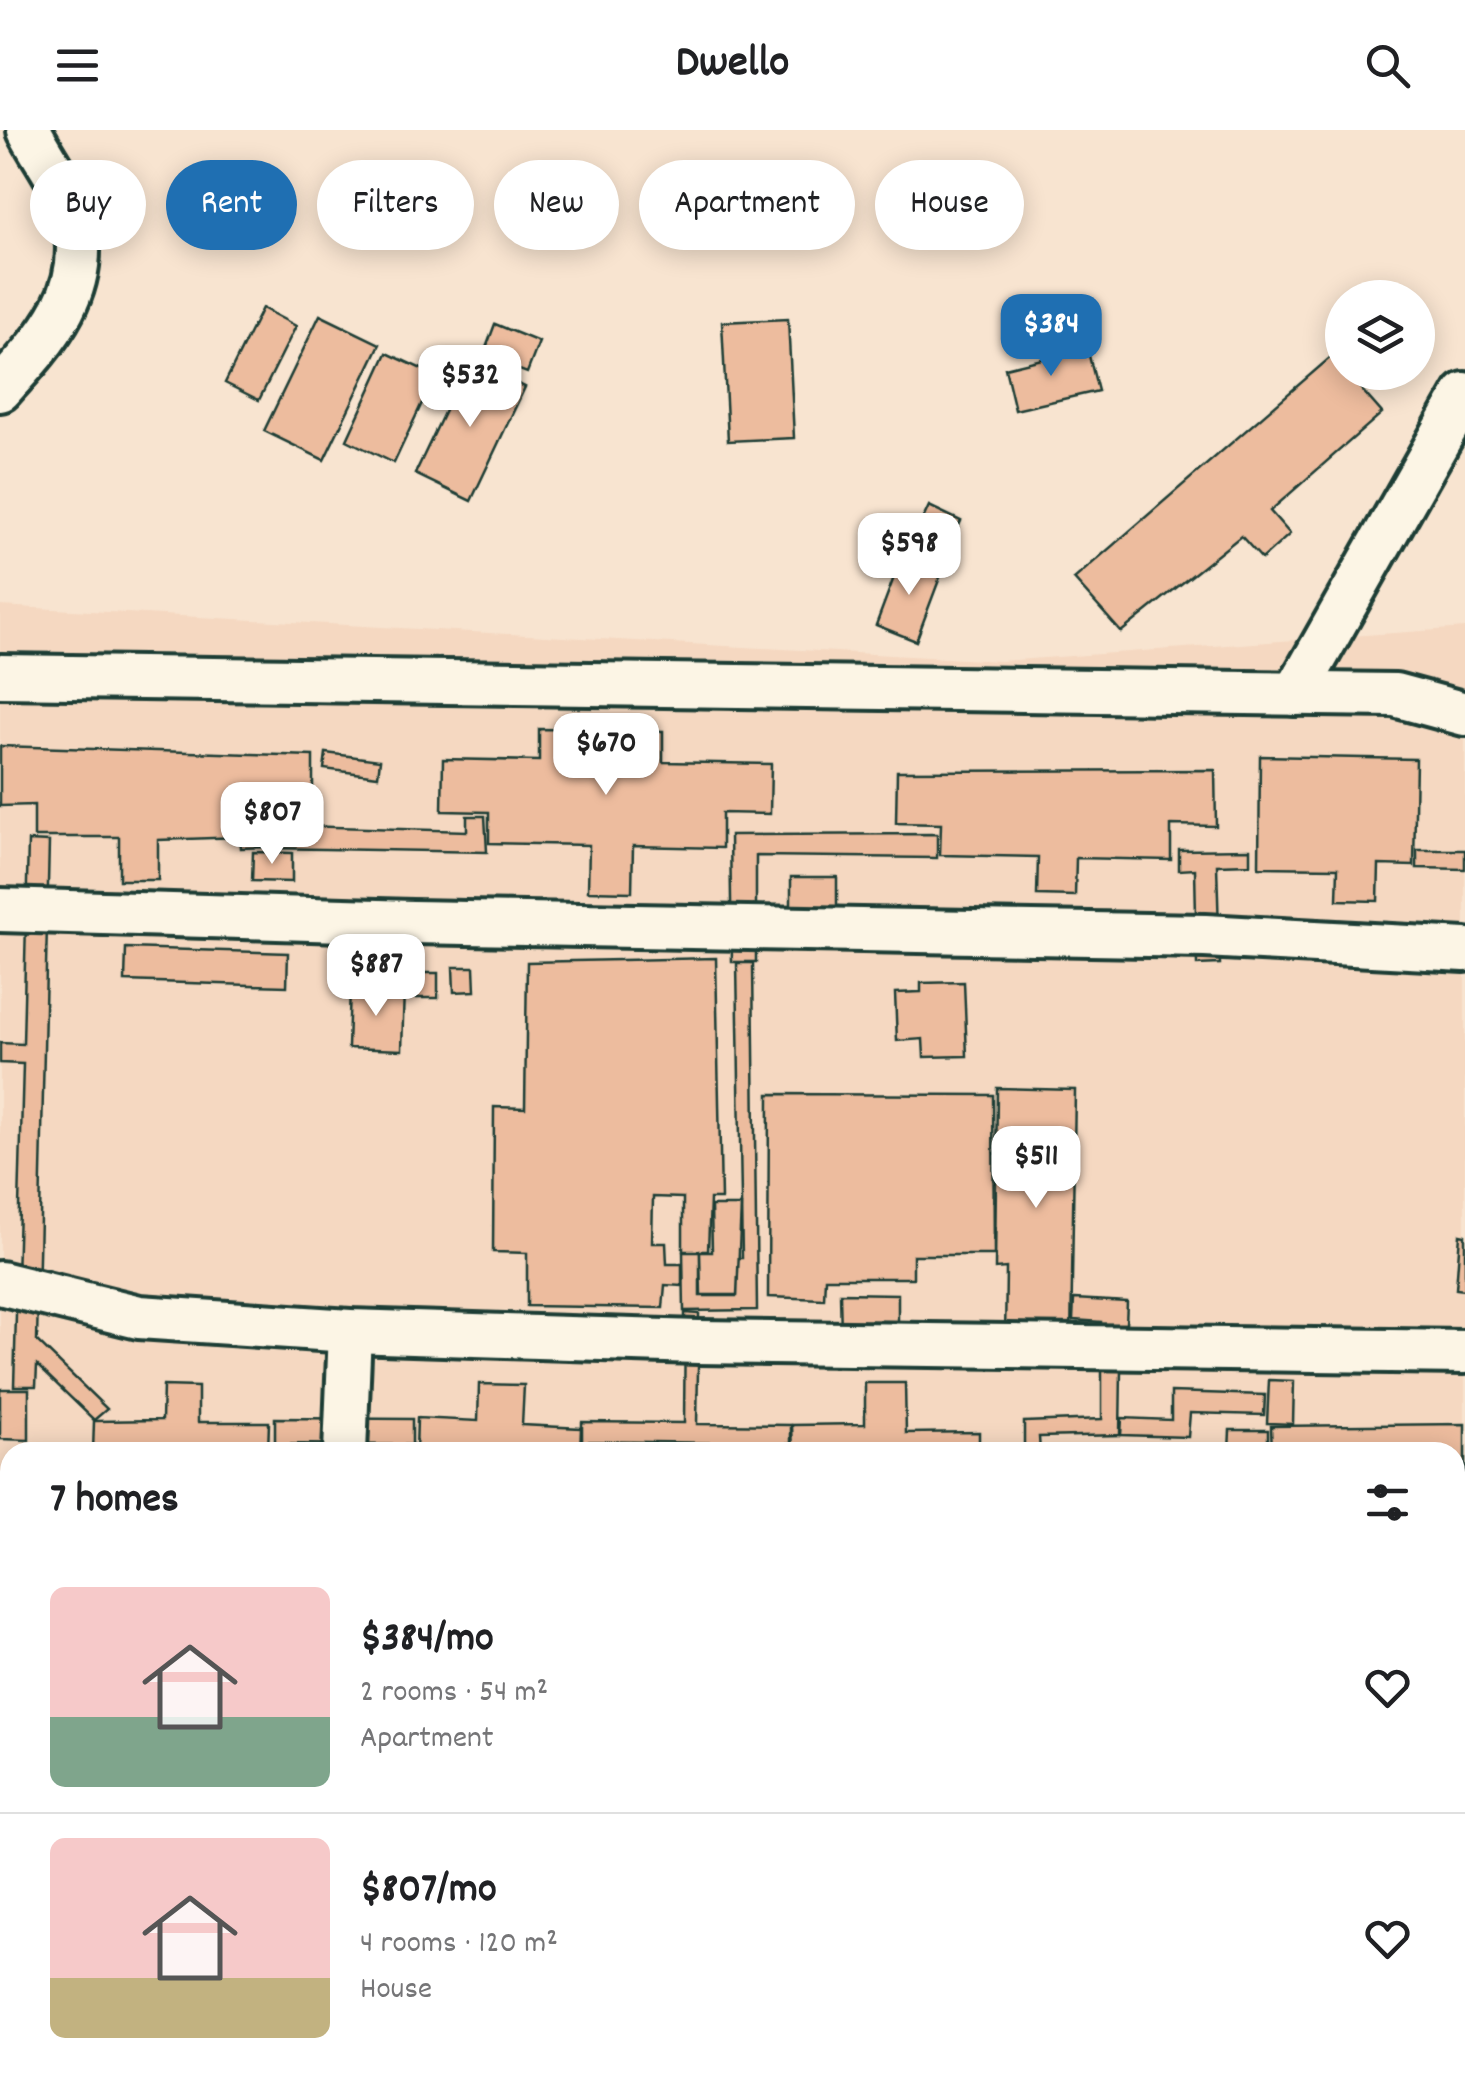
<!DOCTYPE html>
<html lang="en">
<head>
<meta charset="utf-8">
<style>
	body { margin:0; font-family:Dekko,sans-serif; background:#f2f2f2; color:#202124; height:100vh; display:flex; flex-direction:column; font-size:38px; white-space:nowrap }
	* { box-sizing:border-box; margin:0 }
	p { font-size:32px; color:#757577 }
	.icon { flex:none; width:55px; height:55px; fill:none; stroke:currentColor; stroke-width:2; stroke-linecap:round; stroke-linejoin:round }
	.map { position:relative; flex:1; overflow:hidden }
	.drawer { position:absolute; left:0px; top:1312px; width:1465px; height:642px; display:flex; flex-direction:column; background:#fff; border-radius:30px 30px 0 0; box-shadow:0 5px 25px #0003 }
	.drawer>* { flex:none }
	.hud { position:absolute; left:30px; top:30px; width:1405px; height:90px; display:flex; gap:20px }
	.fabs { position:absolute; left:1325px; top:150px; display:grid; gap:20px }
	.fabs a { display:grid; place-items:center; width:110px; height:110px; border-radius:50%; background:#fff; box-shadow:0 5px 25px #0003; font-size:50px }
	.price { position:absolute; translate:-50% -85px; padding:0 22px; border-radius:20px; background:#fff; color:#222; font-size:32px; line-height:65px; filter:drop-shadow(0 2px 5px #0008) }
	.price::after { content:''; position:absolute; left:50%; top:60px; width:30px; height:22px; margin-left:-15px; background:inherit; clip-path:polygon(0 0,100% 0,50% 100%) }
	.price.active { background:#1f6fb2; color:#fff }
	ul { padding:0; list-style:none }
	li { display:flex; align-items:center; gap:30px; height:250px; padding:0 50px }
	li+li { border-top:2px solid #e0e0e0 }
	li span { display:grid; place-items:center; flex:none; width:280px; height:200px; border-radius:15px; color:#555 }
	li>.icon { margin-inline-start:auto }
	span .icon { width:120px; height:120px; fill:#fffc; stroke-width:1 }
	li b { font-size:42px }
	h2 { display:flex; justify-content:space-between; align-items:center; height:120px; padding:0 50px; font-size:42px }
	.chip { padding:0 35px; border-radius:45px; background:#fff; box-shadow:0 5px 25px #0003; font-size:35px; line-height:90px }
	.chip.active { background:#1f6fb2; color:#fff }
	header { display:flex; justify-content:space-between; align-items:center; height:130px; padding:0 50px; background:#fff; font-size:45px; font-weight:700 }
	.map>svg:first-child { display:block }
</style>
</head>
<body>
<header><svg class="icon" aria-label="menu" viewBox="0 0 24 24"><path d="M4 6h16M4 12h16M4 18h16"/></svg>Dwello<svg class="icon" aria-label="search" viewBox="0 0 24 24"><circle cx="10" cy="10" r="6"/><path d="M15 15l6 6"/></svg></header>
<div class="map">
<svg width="1465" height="1954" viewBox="0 0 1465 1954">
	<rect width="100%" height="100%" fill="#f8e4d0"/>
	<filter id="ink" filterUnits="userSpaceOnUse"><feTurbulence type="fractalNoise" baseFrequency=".01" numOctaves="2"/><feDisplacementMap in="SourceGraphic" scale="20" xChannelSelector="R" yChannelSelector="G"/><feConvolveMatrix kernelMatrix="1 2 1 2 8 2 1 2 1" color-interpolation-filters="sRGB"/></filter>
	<g filter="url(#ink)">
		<path fill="#f5d8c1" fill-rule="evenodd" d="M0 476 1000 531 1465 498V1954H0ZM10 1322H1455V1945H10Z"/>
		<g fill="#edbc9e" stroke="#1f3d34" stroke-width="2.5">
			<polygon points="262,178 296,196 259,270 225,253"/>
			<polygon points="320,185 380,214 324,330 264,301"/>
			<polygon points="788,189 794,308 728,311 722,192"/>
			<polygon points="495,194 539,212 527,243 483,226"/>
			<polygon points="1087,218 1098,261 1015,280 1005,238"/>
			<polygon points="387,223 435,245 394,333 347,310"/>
			<polygon points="1332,226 1382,283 1270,381 1290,404 1262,429 1241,406 1121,502 1074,449"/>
			<polygon points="469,230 525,257 471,371 415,344"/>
			<polygon points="929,376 961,391 943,430 911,415"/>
			<polygon points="902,426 942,442 916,511 876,495"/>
			<polygon points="539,599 663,601 663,632 771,634 770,684 722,683 722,718 633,716 632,762 588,761 589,715 489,713 489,682 442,681 443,629 539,631"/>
			<polygon points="0,616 313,626 313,677 265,677 267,717 241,718 240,707 158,710 158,750 119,750 119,707 34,707 34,675 0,676"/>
			<polygon points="326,623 380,630 378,646 324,639"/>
			<polygon points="1260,626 1416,629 1414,736 1379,735 1378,771 1337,770 1338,738 1259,737"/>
			<polygon points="1215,640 1216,696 1171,695 1171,730 1076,728 1075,766 1037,765 1038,727 940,725 941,694 896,693 897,641"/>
			<polygon points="467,686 485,686 487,722 269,718 268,695 467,701"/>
			<polygon points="937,704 937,728 756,726 756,832 732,832 730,705"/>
			<polygon points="28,711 49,712 37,1211 107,1279 94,1290 37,1235 36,1256 14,1256 23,934 0,933 0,913 23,914"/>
			<polygon points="1250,719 1250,734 1217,735 1220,834 1197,835 1195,739 1179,740 1179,720"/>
			<polygon points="1417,720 1465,720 1465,739 1417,738"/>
			<polygon points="253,722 292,723 292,752 252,751"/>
			<rect x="791" y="747" width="46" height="34"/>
			<polygon points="126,818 288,823 287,856 125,851"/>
			<polygon points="716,828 721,1069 710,1069 708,1121 683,1121 683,1068 653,1067 652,1113 666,1113 667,1134 682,1134 682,1156 665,1155 663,1178 527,1176 527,1123 493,1122 494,977 525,978 527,832"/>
			<polygon points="737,833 753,833 757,1180 684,1181 683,1122 700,1122 700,1166 737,1166 737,1128 742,1128"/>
			<polygon points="453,837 474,837 475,861 454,862"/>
			<rect x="413" y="843" width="25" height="25"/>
			<polygon points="964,852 967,926 924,927 923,909 897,911 895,863 921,862 921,853"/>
			<polygon points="350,857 404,859 402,920 348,918"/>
			<polygon points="997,958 1075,960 1071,1213 1005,1211 1006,1138 995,1139"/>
			<polygon points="769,964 993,965 994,1125 913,1125 913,1148 825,1148 824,1169 768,1167"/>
			<polygon points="711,1076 741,1076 737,1165 701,1165 700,1122 712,1122"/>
			<polygon points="1460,1104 1465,1105 1465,1160 1456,1159"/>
			<polygon points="840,1163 898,1164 898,1206 841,1205"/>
			<polygon points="1074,1169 1127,1172 1124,1238 1099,1238 1101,1192 1073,1190"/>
			<polygon points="685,1183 699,1184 697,1294 791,1295 791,1314 582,1311 582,1292 684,1293"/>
			<polygon points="1102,1239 1121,1239 1120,1305 1039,1307 1040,1322 1024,1322 1024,1292 1102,1289"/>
			<polygon points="1269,1250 1294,1251 1293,1294 1267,1293"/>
			<polygon points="865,1253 905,1253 906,1303 979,1302 979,1322 793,1322 792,1295 865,1294"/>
			<polygon points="479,1254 524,1255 522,1295 581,1298 580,1322 416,1322 417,1288 478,1291"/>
			<polygon points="163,1256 198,1257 198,1292 269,1292 268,1322 93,1322 94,1291 162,1290"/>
			<polygon points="0,1259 29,1259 29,1310 0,1309"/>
			<polygon points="1171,1262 1265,1265 1264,1285 1190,1283 1188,1307 1121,1305 1122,1288 1171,1290"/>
			<polygon points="275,1288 412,1289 412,1315 275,1314"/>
			<polygon points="1465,1294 1465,1386 1455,1386 1455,1322 1272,1322 1271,1296"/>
			<polygon points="1230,1300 1268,1300 1268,1322 1229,1322"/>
			<rect x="0" y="1467" width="10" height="104"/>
			<rect x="1455" y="1518" width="10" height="31"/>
			<rect x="0" y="1650" width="10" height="104"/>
			<rect x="0" y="1780" width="10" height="110"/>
			<polygon points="57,1945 139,1945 138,1954 57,1954"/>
			<rect x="142" y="1945" width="23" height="9"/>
			<rect x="1348" y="1945" width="85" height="9"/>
		</g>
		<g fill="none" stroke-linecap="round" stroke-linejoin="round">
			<defs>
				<g id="minor">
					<path d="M0 260C47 209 94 159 73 83 65 55 42 26 29 0"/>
					<polyline points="0,546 1395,565 1465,584"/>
					<polyline points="1295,564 1465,264"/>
					<polyline points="0,780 412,792 1205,806 1465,820"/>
					<polyline points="0,1153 139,1187 350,1201 698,1212 1465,1222"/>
					<polyline points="345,1322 350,1201"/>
					<polyline points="1455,1470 1465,1470"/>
					<polyline points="1271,1945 1271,1954"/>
					<polyline points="184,1954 184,1945"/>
				</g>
			</defs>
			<use href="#minor" stroke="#1f3d34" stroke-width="50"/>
			<use href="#minor" stroke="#fcf5e5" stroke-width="42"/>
		</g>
	</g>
</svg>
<div class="fabs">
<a><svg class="icon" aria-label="layers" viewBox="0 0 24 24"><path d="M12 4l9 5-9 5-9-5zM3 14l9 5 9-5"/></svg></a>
</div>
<b class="price active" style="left:1051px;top:249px">$384</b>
<b class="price" style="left:470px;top:300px">$532</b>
<b class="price" style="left:909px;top:468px">$598</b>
<b class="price" style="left:606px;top:668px">$670</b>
<b class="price" style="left:272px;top:737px">$807</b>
<b class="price" style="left:376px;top:889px">$887</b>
<b class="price" style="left:1036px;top:1081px">$511</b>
<div class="hud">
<a class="chip">Buy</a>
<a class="chip active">Rent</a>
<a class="chip">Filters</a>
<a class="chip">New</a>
<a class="chip">Apartment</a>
<a class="chip">House</a>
</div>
<section class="drawer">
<h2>7 homes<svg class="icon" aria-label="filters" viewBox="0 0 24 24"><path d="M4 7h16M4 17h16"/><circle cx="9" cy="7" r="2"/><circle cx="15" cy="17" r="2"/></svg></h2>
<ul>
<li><span style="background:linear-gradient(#f6c9c9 65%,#7fa58c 0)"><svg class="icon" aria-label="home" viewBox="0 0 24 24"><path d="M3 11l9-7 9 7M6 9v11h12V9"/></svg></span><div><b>$384/mo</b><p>2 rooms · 54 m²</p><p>Apartment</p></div><svg class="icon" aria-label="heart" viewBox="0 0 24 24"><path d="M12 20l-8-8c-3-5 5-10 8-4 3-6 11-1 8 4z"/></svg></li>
<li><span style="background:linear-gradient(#f6c9c9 70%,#c2b280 0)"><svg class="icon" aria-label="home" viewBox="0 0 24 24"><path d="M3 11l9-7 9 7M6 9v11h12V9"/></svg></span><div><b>$807/mo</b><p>4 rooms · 120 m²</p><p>House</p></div><svg class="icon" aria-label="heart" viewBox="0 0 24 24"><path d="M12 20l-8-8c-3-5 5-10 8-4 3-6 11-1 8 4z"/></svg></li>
</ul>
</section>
</div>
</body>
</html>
